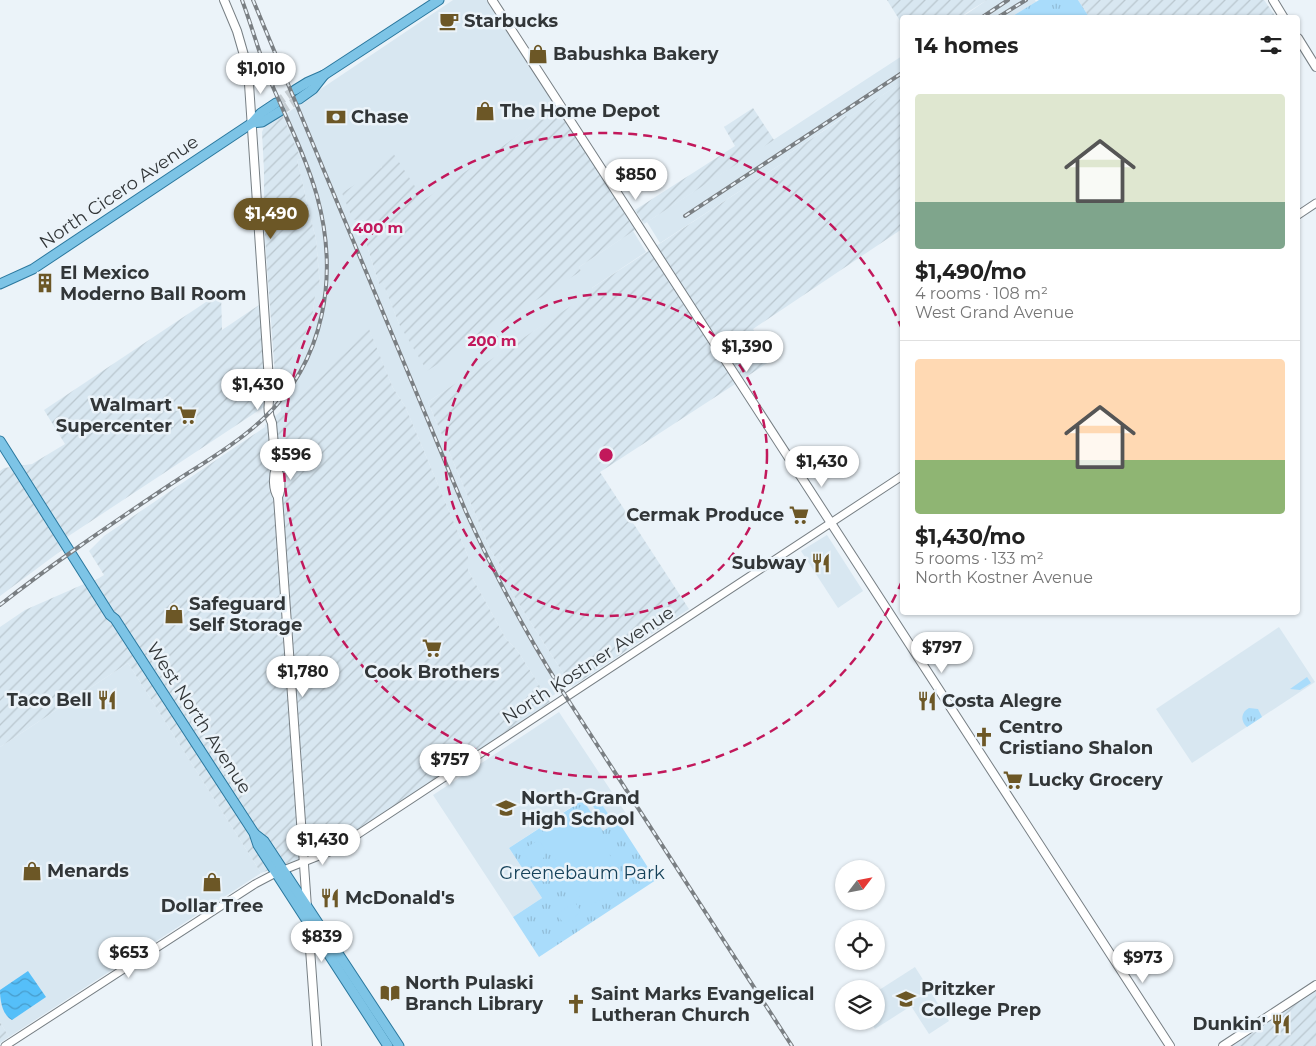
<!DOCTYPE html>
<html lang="en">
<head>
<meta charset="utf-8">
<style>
	body { margin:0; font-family:Montserrat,sans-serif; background:#f2f2f2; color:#222; height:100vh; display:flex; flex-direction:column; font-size:19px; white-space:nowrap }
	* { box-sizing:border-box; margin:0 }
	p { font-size:16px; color:#767676 }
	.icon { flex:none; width:28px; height:28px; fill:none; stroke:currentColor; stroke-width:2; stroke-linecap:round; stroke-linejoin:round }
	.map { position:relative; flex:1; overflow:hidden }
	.sheet { position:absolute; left:900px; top:15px; width:400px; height:600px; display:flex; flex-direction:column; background:#fff; border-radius:5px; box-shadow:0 1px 4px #0004 }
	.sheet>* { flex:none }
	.needle { width:32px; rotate:58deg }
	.fabs { position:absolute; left:835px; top:860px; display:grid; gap:10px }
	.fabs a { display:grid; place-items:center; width:50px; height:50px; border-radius:50%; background:#fff; box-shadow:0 1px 4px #0004; font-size:25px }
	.price { position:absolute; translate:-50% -42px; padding:0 11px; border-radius:18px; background:#fff; color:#222; font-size:16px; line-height:32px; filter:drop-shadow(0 1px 2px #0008) }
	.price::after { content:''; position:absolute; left:50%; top:30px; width:15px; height:11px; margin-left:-8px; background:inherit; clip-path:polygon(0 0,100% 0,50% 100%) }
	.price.selected { background:#6c5726; color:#fff }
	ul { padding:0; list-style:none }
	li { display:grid; align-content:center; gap:10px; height:265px; padding:0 15px }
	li+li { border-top:1px solid #e0e0e0 }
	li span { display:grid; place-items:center; height:155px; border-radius:5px; color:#555 }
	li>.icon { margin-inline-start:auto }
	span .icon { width:90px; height:90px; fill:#fffc; stroke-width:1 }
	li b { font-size:21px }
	h2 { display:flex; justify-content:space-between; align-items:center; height:60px; padding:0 15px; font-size:21px }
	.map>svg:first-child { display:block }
</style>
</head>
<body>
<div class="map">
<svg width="1316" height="1046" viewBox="0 0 1316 1046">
	<defs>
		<pattern id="industrial-furrows" width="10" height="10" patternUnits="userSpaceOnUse" patternTransform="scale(1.25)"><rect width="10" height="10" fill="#d8e7f1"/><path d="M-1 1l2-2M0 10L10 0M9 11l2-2" fill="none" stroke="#bac7cf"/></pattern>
		<pattern id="park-tufts" width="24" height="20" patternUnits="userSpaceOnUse" patternTransform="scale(1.25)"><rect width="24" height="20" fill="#a9dcfb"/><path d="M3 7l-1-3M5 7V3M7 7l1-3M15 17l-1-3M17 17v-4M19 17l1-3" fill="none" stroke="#92bdd8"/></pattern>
		<pattern id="water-waves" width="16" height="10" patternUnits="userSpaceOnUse" patternTransform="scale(1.25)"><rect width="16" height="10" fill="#55bff9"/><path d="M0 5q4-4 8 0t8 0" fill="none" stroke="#479ccb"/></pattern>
	</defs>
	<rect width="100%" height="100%" fill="#ebf3f9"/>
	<g fill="#d8e7f1">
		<polygon points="453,0 487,0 558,108 424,201 382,166 362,219 366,221 367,246 379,284 383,282 399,324 581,271 579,267 633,231 646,252 592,288 594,291 428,402 491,551 503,569 498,571 570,684 548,699 517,650 506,639 468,570 468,556 405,406 393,388 369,330 281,414 281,411 278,384 306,332 313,312 315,296 315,286 320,285 316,240 297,160 301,159 283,116 303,102 303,101"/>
		<polygon points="987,0 1035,0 1036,2 1011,17 961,18"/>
		<polygon points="902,56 902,82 847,119 845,116 787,155 789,159 660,243 647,222"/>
		<polygon points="827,535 863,591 838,608 801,551"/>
		<polygon points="1279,627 1315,682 1192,763 1156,709"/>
		<polygon points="128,663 261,873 9,1037 0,1022 0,747"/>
		<polygon points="559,712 627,815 603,831 582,800 509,848 542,898 513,917 433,795"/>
		<polygon points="915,967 949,1021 929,1034 911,1006 875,1029 870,1021 876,1021 876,992"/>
	</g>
	<g fill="url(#industrial-furrows)">
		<polygon points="887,0 987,0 960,17 902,18 902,24"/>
		<polygon points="1078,0 1264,0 1276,17 1089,17"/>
		<polygon points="902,82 902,229 753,329 772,360 600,472 689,609 572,687 498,571 503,569 491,551 428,402 593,291 592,288 789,159 787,155 846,116 848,118"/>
		<polygon points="558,108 635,230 579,267 581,271 427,371 399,324 383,283 379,284 367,246 366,221 362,219 353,220 342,193 382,167 379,162 393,153 424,200"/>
		<polygon points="753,108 774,140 644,224 635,210 735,146 724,127"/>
		<polygon points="282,114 301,159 297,160 316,240 320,286 315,286 315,296 313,312 306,332 276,388 264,226 264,171 262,132 265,125"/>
		<polygon points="221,292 222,330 262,303 264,407 58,543 62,550 0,596 0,471 4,468 32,464 65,444 44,410"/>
		<polygon points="369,329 393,388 405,406 468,556 468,570 506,639 517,650 550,702 333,847 261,873 128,663 0,747 0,627 25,610 84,584 86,586 104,575 89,551 104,536 265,427 265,425 281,411 282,413"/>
		<polygon points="1316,991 1316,1046 1229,1046"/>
		<polygon points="0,1022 9,1037 0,1043"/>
	</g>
	<g fill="url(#park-tufts)">
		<polygon points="1039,0 1078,0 1089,17 1011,17"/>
		<path d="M1249 708 1258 709 1262 717 1247 727C1240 721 1241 712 1249 708Z"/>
		<polygon points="583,800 603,831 618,821 656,880 539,957 513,917 542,898 509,848"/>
	</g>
	<g fill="#a9dcfb">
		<polygon points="1307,677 1311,683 1300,690 1290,689"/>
		<polygon points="600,802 611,818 604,823 593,806"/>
		<polygon points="579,807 627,882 587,908 539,834"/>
		<path d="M537 841C550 847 546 865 531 865L522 850Z"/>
		<polygon points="575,902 581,912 564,924 557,914"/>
	</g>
	<path fill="url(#water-waves)" d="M28 971 46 997 12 1020C2 1015 0 1000 0 990Z"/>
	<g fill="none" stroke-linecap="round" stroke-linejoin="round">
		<g stroke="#c6cdd2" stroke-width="9" stroke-dasharray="9 4.5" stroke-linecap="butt">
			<polyline points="276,103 295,90"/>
			<polyline points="280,111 299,99"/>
		</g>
		<defs>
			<g id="tertiary">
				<polyline points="1298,215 1316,203"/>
				<polyline points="5,1046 255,884 276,873 334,850 902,476"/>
			</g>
			<g id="secondary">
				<path d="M224 0 237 31 248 69 270 396C268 404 268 415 272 423L276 468C273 476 273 490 278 497L307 907"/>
				<polyline points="492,0 1170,1046"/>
				<polyline points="1273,0 1284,18"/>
				<polyline points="1298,38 1316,67"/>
				<path d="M276 468C281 475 282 489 278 497"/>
				<polyline points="308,921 317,1046"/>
				<polyline points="1223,1046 1316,985"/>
			</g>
			<g id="primary">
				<polyline points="295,90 308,82 324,75 439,0"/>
				<polyline points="299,99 313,89 324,75"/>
				<polyline points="252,123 262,122 280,111"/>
				<polyline points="0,284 33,269 252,123 261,113 276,103"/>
				<polyline points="0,441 110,615 115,619 254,833 258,845 388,1046"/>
				<polyline points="255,834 264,841 399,1046"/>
			</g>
		</defs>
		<use href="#tertiary" stroke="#777f84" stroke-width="9"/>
		<use href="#secondary" stroke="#777f84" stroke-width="10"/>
		<use href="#primary" stroke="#2b789e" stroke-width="11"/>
		<use href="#tertiary" stroke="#fff" stroke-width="7"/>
		<use href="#secondary" stroke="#fff" stroke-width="8"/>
		<use href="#primary" stroke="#7dc4e6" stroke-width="9"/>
		<defs>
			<g id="rail">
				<path d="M253 0 466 512C494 573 525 632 561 689L792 1046"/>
				<polyline points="981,18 1008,0"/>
				<polyline points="997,18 1026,0"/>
				<polyline points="685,216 902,73"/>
				<path d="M0 605C52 564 107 527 162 490 196 467 233 447 263 419 325 361 339 276 317 196 305 154 284 114 267 73 258 49 251 24 242 0"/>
			</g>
		</defs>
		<use href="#rail" stroke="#7a7f83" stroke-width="4"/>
		<use href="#rail" stroke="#ebf3f9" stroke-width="2" stroke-dasharray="5.5" stroke-linecap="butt"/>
	</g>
	<g fill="none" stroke="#c2185b" stroke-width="2.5" stroke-dasharray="9 6">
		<circle cx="606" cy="455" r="161"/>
		<path d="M902 581A322 322 0 1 1 902 329"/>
	</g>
	<defs>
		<symbol id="cafe-bare" viewBox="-9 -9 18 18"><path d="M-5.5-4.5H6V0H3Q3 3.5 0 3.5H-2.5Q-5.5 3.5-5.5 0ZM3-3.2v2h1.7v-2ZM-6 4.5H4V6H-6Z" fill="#6c5726" stroke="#ebf3f9" stroke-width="2.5" paint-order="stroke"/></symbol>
		<symbol id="shop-bare" viewBox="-9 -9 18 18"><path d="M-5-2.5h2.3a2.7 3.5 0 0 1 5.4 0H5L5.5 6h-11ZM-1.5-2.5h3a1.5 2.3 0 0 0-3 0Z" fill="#6c5726" stroke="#ebf3f9" stroke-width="2.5" paint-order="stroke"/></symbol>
		<symbol id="bank-bare" viewBox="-9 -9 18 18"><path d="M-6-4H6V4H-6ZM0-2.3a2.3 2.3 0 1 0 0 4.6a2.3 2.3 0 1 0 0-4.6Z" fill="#6c5726" stroke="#ebf3f9" stroke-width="2.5" paint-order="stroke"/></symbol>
		<symbol id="building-bare" viewBox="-9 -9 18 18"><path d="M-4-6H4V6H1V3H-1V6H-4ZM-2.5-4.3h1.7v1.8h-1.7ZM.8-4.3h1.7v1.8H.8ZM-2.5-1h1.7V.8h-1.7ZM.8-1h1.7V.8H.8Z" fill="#6c5726" stroke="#ebf3f9" stroke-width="2.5" paint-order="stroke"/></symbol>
		<symbol id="supermarket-bare" viewBox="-9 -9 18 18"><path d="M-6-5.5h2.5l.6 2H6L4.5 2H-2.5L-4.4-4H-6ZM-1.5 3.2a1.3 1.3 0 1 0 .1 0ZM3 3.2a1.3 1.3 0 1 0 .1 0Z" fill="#6c5726" stroke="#ebf3f9" stroke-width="2.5" paint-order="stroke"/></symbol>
		<symbol id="restaurant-bare" viewBox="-9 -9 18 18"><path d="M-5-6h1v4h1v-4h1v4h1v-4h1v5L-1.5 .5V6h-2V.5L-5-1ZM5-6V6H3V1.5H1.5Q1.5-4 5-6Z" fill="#6c5726" stroke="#ebf3f9" stroke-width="2.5" paint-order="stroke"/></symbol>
		<symbol id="church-bare" viewBox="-9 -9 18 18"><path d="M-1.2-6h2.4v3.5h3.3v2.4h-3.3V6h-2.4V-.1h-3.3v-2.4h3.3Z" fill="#6c5726" stroke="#ebf3f9" stroke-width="2.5" paint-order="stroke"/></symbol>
		<symbol id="school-bare" viewBox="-9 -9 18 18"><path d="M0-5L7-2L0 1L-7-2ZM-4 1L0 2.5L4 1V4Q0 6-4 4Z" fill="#6c5726" stroke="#ebf3f9" stroke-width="2.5" paint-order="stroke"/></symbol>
		<symbol id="library-bare" viewBox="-9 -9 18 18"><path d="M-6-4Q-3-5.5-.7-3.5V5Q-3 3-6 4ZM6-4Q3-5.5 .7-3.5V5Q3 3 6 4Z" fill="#6c5726" stroke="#ebf3f9" stroke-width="2.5" paint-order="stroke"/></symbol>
	</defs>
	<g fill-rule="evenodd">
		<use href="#cafe-bare" x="435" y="7" width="28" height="28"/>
		<use href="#shop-bare" x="524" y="40" width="28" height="28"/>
		<use href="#shop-bare" x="471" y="97" width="28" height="28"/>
		<use href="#bank-bare" x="322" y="103" width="28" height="28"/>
		<use href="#building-bare" x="31" y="269" width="28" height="28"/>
		<use href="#supermarket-bare" x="173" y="401" width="28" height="28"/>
		<use href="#supermarket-bare" x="785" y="501" width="28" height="28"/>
		<use href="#restaurant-bare" x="807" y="549" width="28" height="28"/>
		<use href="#shop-bare" x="160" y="600" width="28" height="28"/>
		<use href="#supermarket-bare" x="418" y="634" width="28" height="28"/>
		<use href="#restaurant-bare" x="93" y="686" width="28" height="28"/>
		<use href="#restaurant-bare" x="913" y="687" width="28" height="28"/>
		<use href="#church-bare" x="970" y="723" width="28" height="28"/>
		<use href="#supermarket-bare" x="999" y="766" width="28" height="28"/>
		<use href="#school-bare" x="492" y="794" width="28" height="28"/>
		<use href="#shop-bare" x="18" y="857" width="28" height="28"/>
		<use href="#shop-bare" x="198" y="868" width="28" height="28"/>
		<use href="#restaurant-bare" x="316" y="884" width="28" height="28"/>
		<use href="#library-bare" x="376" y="979" width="28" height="28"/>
		<use href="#school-bare" x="892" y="985" width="28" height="28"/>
		<use href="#church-bare" x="562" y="990" width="28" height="28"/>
		<use href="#restaurant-bare" x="1267" y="1010" width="28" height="28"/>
	</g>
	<g text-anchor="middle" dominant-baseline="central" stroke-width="5" stroke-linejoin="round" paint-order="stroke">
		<g font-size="18" font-weight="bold" fill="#323638" stroke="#ebf3f9" text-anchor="start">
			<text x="464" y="21">Starbucks</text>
			<text x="553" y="54">Babushka Bakery</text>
			<text x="500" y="111">The Home Depot</text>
			<text x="351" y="117">Chase</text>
			<text x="60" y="273">El Mexico<tspan x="60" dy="21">Moderno Ball Room</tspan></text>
			<text x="172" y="405" text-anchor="end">Walmart<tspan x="172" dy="21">Supercenter</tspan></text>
			<text x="784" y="515" text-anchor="end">Cermak Produce</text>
			<text x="806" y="563" text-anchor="end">Subway</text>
			<text x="189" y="604">Safeguard<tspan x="189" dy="21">Self Storage</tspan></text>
			<text x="432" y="672" text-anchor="middle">Cook Brothers</text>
			<text x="92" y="700" text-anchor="end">Taco Bell</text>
			<text x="942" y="701">Costa Alegre</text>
			<text x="999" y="727">Centro<tspan x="999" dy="21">Cristiano Shalon</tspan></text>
			<text x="1028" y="780">Lucky Grocery</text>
			<text x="521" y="798">North-Grand<tspan x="521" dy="21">High School</tspan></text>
			<text x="47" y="871">Menards</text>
			<text x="345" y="898">McDonald's</text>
			<text x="212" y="906" text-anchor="middle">Dollar Tree</text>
			<text x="405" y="983">North Pulaski<tspan x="405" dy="21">Branch Library</tspan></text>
			<text x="921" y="989">Pritzker<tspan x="921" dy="21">College Prep</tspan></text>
			<text x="591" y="994">Saint Marks Evangelical<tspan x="591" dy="21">Lutheran Church</tspan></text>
			<text x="1266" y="1024" text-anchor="end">Dunkin'</text>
		</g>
		<g font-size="18" fill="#323638" stroke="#ebf3f9">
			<text transform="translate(119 192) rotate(-34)">North Cicero Avenue</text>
			<text transform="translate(588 665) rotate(-33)">North Kostner Avenue</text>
			<text transform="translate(199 718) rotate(57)">West North Avenue</text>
		</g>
		<g font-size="18" fill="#16425a" stroke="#ebf3f9">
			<text x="582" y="873">Greenebaum Park</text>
		</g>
	</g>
	<circle cx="606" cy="455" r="8" fill="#c2185b" stroke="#ebf3f9" stroke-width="2.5"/>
	<g font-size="15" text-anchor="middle" font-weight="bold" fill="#c2185b" stroke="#ebf3f9" stroke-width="5" stroke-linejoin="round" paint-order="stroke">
		<text x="378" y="233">400 m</text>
		<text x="492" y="346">200 m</text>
	</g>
</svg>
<div class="fabs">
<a><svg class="needle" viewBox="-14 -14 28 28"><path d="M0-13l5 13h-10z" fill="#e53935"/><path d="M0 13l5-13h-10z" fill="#767676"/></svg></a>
<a><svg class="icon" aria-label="locate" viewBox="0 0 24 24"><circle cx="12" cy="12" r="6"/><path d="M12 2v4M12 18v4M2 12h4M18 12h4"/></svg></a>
<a><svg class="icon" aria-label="layers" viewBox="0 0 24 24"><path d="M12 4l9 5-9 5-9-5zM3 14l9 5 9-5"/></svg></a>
</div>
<b class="price" style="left:261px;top:95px">$1,010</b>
<b class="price" style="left:636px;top:201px">$850</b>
<b class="price selected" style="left:271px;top:240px">$1,490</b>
<b class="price" style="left:747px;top:373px">$1,390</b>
<b class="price" style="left:258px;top:411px">$1,430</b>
<b class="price" style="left:291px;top:481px">$596</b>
<b class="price" style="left:822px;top:488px">$1,430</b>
<b class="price" style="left:942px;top:674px">$797</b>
<b class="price" style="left:303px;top:698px">$1,780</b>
<b class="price" style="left:450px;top:786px">$757</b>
<b class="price" style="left:323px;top:866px">$1,430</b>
<b class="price" style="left:322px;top:963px">$839</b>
<b class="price" style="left:129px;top:979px">$653</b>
<b class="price" style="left:1143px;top:984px">$973</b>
<section class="sheet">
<h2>14 homes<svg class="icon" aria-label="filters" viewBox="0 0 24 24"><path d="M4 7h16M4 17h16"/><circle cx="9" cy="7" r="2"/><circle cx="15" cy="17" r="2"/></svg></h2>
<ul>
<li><span style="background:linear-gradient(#dfe7d0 70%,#7fa58c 0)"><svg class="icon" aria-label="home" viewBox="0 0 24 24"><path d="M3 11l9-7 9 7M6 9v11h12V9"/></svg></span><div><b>$1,490/mo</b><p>4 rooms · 108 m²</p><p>West Grand Avenue</p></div></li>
<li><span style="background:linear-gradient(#ffd9b3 65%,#8fb573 0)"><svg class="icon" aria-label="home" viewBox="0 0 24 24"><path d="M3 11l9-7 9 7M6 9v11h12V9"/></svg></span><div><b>$1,430/mo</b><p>5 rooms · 133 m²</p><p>North Kostner Avenue</p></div></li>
</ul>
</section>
</div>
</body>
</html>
